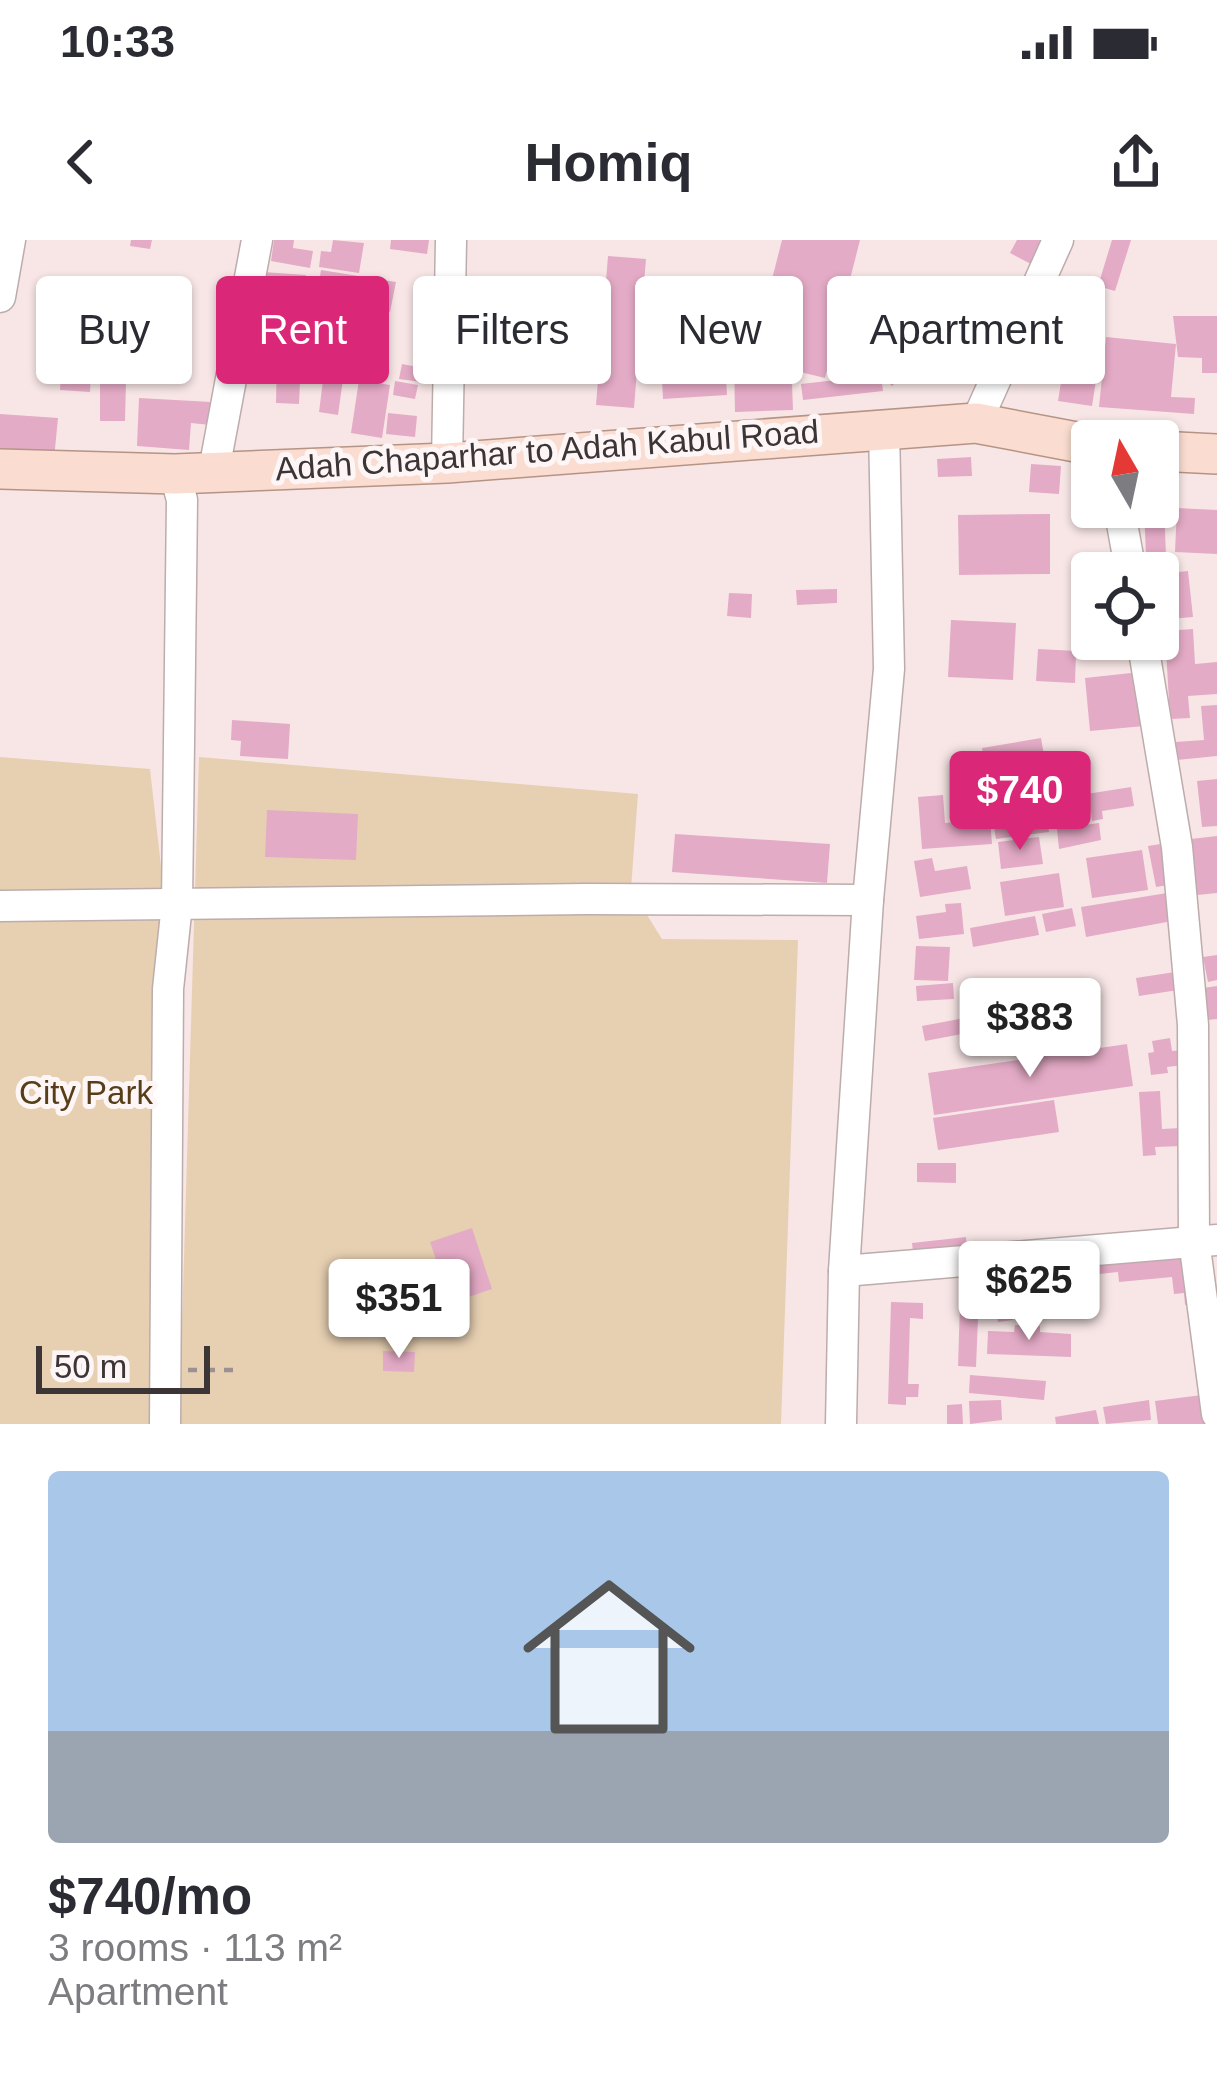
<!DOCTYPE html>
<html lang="en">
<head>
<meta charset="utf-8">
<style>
	body { margin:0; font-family:Arial,sans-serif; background:#f2f2f3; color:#2b2b33; height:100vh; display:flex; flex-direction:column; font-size:45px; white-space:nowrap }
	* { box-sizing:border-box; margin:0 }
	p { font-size:39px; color:#7c7c81 }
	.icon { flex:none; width:66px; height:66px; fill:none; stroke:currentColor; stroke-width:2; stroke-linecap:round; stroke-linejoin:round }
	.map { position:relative; height:1184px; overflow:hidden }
	.panel { display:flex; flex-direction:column; background:#fff; flex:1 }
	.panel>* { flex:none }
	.guide { position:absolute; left:36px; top:36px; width:1146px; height:108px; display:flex; gap:24px }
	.needle { width:78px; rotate:351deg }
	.buttons { position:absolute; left:1071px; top:180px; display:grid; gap:24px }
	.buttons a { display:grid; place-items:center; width:108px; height:108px; border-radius:12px; background:#fff; box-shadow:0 3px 9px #0004; font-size:60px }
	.scale { position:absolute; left:36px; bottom:30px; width:174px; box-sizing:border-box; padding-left:12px; border:6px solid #3c3535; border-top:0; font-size:33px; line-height:42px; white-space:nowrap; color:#3c3535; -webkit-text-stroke:9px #fef6f6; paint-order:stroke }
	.price { position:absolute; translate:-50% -102px; padding:0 27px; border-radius:12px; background:#fff; color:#222; font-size:39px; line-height:78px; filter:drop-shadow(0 3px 6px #0008) }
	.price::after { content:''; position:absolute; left:50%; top:72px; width:36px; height:27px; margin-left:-18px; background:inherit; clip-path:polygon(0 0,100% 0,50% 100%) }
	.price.on { background:#db2777; color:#fff }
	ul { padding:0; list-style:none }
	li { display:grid; align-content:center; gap:24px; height:636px; padding:0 48px }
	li+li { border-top:3px solid #e1e1e2 }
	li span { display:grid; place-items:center; height:372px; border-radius:12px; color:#555 }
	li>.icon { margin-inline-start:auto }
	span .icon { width:216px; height:216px; fill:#fffc; stroke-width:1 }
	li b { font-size:51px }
	.pill { padding:0 42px; border-radius:12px; background:#fff; box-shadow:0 3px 9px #0004; font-size:42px; line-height:108px }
	.pill.on { background:#db2777; color:#fff }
	.status { display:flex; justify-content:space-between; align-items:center; height:84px; padding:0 60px; background:#fff; direction:ltr }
	.status svg { height:33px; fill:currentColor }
	header { display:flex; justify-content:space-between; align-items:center; height:156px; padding:0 48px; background:#fff; font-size:54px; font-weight:700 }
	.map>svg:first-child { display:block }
</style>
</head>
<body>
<div class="status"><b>10:33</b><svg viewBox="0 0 49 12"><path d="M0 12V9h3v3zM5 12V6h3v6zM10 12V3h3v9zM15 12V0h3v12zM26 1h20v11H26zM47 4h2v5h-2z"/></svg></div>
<header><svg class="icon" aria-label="back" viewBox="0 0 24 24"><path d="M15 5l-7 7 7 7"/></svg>Homiq<svg class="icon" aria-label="share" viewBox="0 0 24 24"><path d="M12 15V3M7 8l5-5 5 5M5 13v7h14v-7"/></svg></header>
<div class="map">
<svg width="1217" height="1184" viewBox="0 0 1217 1184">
	<rect width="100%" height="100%" fill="#f8e6e6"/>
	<g fill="#e7d0b2">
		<polygon points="0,517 150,529 164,653 0,653"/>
		<polygon points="199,517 638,554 631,649 662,699 798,700 781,1184 179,1184"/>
		<polygon points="0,662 177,664 169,1184 0,1184"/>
	</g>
	<g fill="#e4abc6">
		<polygon points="131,0 152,0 150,9 130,6"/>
		<polygon points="274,0 294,0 293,8 313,11 310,28 271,21"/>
		<polygon points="333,0 364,3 359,33 319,27 321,11 331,12"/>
		<polygon points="391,0 429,0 427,14 390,9"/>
		<polygon points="782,0 860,0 825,138 796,131 803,105 758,94"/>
		<polygon points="1017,0 1043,0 1031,24 1010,13"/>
		<polygon points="1112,0 1131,0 1115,51 1098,46"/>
		<polygon points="608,16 646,19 634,168 596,165"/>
		<polygon points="321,30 396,42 390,72 316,61"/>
		<polygon points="263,32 306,35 304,62 261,59"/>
		<polygon points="943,56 955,69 962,63 971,73 892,146 884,138 893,130 889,126 929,91 918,79"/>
		<polygon points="525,67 569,71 564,125 520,122"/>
		<polygon points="276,71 307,74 304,104 274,101"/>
		<polygon points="1173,76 1217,76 1217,133 1202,133 1202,118 1178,117"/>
		<polygon points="336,82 387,90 383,120 361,117 358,141 343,139 338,175 319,172 324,133 335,135 338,115 332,114"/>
		<polygon points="63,95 93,97 90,152 60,150"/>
		<polygon points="1106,97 1176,104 1171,157 1195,158 1194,174 1099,167"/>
		<polygon points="839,98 874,100 871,136 836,133"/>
		<polygon points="791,117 793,170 735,172 734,120"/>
		<polygon points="1065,117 1099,122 1092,166 1058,161"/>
		<polygon points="725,118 727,155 663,159 661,122"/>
		<polygon points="277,119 301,120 299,164 276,163"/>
		<polygon points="402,124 423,128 421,142 399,139"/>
		<polygon points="100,128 118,128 118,141 126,141 125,181 100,181"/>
		<polygon points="881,135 883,151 803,160 801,144"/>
		<polygon points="359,140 390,145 382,198 351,193"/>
		<polygon points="395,141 418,145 415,159 393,155"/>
		<polygon points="139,158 211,162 210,185 191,183 189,210 137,206"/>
		<polygon points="388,173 417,176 415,197 386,194"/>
		<polygon points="0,174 58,178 54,219 0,215"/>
		<polygon points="971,217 972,236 938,237 937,219"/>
		<polygon points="1031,224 1061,226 1059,254 1029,252"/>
		<polygon points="1164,264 1166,316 1146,317 1144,267"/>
		<polygon points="1177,268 1217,270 1217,314 1175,312"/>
		<polygon points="1050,274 1050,334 959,335 958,275"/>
		<polygon points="1092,331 1092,363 1080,365 1076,333"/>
		<polygon points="1188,331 1193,377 1158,380 1158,334"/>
		<polygon points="837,349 837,363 797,365 796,350"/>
		<polygon points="729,353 752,354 751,378 727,376"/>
		<polygon points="951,380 1016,383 1013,440 948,437"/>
		<polygon points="1193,389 1195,424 1217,422 1217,454 1188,456 1190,478 1170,479 1165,391"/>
		<polygon points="1102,399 1134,399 1135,407 1103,410"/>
		<polygon points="1038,409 1076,411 1075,443 1036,441"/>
		<polygon points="1140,432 1144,486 1090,491 1085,438"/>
		<polygon points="1217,465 1217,516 1177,520 1175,502 1204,500 1201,466"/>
		<polygon points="232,480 290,484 288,519 240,516 241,501 231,500"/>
		<polygon points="1041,498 1051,555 1034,558 1027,515 984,523 982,508"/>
		<polygon points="980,516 989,574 973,577 967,541 960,543 956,520"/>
		<polygon points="1217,539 1217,586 1202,587 1197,541"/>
		<polygon points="1131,547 1134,566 1102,571 1103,579 1092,581 1091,572 1058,577 1055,559"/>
		<polygon points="943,555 945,583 990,579 992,604 922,609 918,557"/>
		<polygon points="1045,565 1049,592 996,599 992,573"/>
		<polygon points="267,570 358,574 356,620 265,617"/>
		<polygon points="1099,583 1101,600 1059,609 1057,589"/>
		<polygon points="675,594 830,604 827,643 672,632"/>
		<polygon points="1217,596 1217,653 1197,655 1191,599"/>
		<polygon points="1039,597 1043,624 1001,629 998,602"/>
		<polygon points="1167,603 1175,644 1156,647 1148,606"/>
		<polygon points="1142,610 1148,650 1092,658 1086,618"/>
		<polygon points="932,618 935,631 967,626 971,649 920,657 914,621"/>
		<polygon points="1059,633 1064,667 1005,676 1000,642"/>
		<polygon points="1167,653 1167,682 1086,697 1081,667"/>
		<polygon points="961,663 964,694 919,699 916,676 946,672 945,664"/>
		<polygon points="1072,668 1076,686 1046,692 1042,674"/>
		<polygon points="1035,676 1039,695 973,707 970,688"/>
		<polygon points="916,706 950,707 948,741 914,740"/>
		<polygon points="1217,715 1217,740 1208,742 1203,717"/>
		<polygon points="1175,732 1178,750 1139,756 1136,738"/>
		<polygon points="953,743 954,759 917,761 916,746"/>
		<polygon points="1217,746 1217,779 1208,780 1203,748"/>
		<polygon points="1055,761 1060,788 964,806 962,794 925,801 922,786"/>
		<polygon points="1170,798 1172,811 1182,810 1184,825 1167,827 1168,833 1151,835 1148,813 1154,812 1152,801"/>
		<polygon points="1127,804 1133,846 934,875 928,833"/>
		<polygon points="1160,851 1162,889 1181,888 1182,906 1155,907 1156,915 1143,916 1139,852"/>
		<polygon points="1054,860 1059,892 938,910 933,878"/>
		<polygon points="917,923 956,923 956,943 917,942"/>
		<polygon points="472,988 492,1049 451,1063 430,1002"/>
		<polygon points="966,997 967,1008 914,1021 912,1003"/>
		<polygon points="1191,1012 1196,1064 1185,1065 1184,1053 1174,1054 1172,1037 1119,1042 1118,1032 1090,1035 1089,1022"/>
		<polygon points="961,1030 980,1031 976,1127 958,1126"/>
		<polygon points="1012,1030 1015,1055 1044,1051 1046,1071 1012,1074 1013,1080 998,1082 992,1033"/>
		<polygon points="891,1062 923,1063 923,1079 910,1078 908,1144 919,1144 918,1157 906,1157 906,1165 888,1164"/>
		<polygon points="1015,1085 1040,1086 1040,1092 1071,1094 1071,1117 987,1114 988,1091 1014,1092"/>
		<polygon points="383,1111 415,1112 414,1132 383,1131"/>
		<polygon points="970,1135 1046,1141 1044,1160 969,1153"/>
		<polygon points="1202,1155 1206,1184 1158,1184 1155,1161"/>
		<polygon points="1001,1160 1002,1180 970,1184 969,1161"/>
		<polygon points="1149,1160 1151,1180 1106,1184 1103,1167"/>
		<polygon points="962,1164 963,1184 947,1184 947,1165"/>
		<polygon points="1096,1170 1099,1184 1056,1184 1055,1177"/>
	</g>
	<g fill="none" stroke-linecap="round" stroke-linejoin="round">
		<defs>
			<g id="minor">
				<polyline points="0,57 10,0"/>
				<polyline points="976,183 1058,0"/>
				<polyline points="447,223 451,0"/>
				<polyline points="214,230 257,0"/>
				<polyline points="1119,267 1131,333"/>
				<polyline points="1142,399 1177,607 1193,785 1194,1000 1217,1174"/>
				<polyline points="0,666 586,659 868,660"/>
				<polyline points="844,1031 1217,1000"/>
				<polyline points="165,1184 168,749 177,664 182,260 175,234"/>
				<polyline points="841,1184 844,1031 868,660 889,429 884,188"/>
			</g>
			<g id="major">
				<polyline points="1158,211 1217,214"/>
				<polyline points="0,229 175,234 447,223 976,183 1092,205"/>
			</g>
		</defs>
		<use href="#minor" stroke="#bdacac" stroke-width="33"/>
		<use href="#major" stroke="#b59485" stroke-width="42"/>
		<polyline stroke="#9c9090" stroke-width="4.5" stroke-dasharray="9 9" stroke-linecap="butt" points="188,1130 238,1130"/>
		<use href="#minor" stroke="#fff" stroke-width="30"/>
		<use href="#major" stroke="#faddd0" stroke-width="39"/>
	</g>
	<g text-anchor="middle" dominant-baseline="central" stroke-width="10" stroke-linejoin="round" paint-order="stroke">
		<g font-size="33" fill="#3c3535" stroke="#fef6f6">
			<text transform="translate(547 210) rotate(-4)">Adah Chaparhar to Adah Kabul Road</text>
		</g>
		<g font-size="33" fill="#573e19" stroke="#fef6f6">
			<text x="86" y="852">City Park</text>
		</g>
	</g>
</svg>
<div class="buttons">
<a><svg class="needle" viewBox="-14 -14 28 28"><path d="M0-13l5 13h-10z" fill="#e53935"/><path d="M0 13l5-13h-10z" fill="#7c7c81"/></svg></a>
<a><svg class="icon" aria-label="locate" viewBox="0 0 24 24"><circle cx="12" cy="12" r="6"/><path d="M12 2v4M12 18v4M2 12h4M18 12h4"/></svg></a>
</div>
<div class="scale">50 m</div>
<b class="price on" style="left:1020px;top:613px">$740</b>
<b class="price" style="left:1030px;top:840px">$383</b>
<b class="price" style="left:1029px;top:1103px">$625</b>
<b class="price" style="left:399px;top:1121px">$351</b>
<div class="guide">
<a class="pill">Buy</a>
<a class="pill on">Rent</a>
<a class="pill">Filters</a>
<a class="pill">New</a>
<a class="pill">Apartment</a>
</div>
</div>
<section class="panel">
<ul>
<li><span style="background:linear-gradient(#a9c7e8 70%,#9aa5b1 0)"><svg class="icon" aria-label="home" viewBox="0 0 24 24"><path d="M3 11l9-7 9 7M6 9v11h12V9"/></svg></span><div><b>$740/mo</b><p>3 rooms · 113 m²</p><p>Apartment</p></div></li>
</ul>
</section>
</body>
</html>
